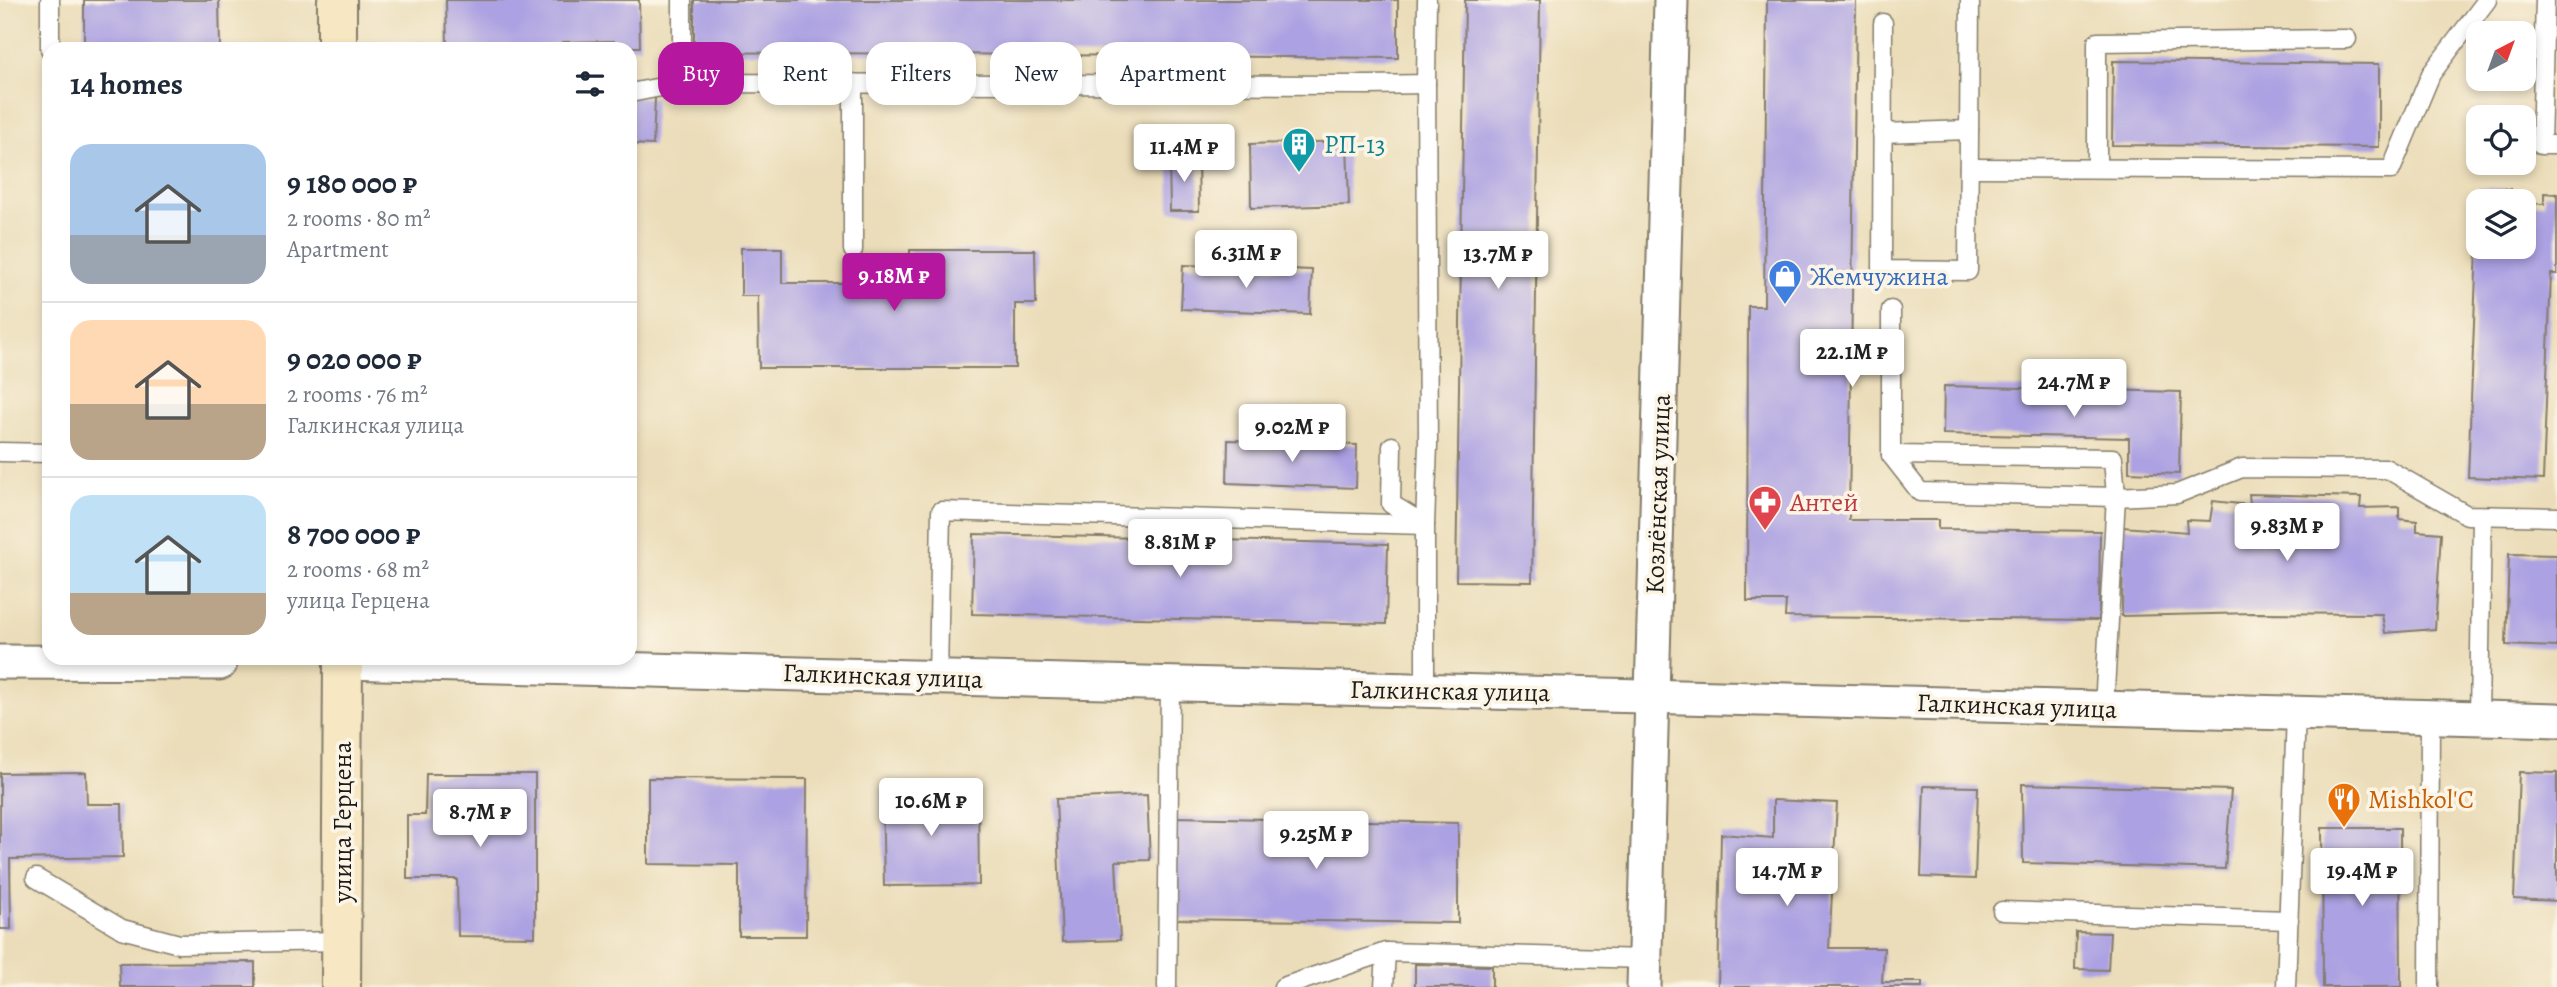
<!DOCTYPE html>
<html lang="en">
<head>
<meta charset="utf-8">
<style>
	body { margin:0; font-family:Alegreya,serif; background:#f6f6f7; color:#1f2937; height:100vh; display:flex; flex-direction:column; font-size:26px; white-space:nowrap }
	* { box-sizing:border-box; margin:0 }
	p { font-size:23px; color:#747a83 }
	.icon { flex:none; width:38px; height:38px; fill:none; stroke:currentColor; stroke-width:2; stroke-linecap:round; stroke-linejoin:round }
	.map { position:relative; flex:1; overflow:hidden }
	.drawer { position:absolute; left:42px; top:42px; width:595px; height:623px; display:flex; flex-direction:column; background:#fff; border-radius:21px; box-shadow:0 4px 10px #0003 }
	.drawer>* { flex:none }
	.banner { position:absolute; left:658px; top:42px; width:665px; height:63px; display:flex; gap:14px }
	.needle { width:46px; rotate:41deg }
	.tools { position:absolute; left:2466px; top:21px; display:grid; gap:14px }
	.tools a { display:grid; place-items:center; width:70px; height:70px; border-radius:14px; background:#fff; box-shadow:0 4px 10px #0003; font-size:35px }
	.price { position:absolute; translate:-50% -60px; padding:0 16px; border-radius:7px; background:#fff; color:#222; font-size:23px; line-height:46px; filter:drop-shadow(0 2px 4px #0008) }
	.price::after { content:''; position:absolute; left:50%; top:42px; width:21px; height:16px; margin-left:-10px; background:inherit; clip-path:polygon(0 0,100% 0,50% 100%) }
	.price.current { background:#b5179e; color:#fff }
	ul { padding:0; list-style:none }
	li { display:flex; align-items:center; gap:21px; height:175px; padding:0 28px }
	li+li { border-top:2px solid #e0e1e3 }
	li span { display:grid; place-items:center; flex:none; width:196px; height:140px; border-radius:21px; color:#555 }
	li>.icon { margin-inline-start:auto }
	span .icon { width:84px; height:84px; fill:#fffc; stroke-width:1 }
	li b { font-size:30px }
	h2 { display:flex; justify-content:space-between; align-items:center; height:84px; padding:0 28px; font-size:30px }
	.pill { padding:0 24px; border-radius:21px; background:#fff; box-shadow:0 4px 10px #0003; font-size:24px; line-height:63px }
	.pill.current { background:#b5179e; color:#fff }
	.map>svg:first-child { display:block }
</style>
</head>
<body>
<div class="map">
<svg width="2557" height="987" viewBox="0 0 2557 987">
	<rect width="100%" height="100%" fill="#fcf5e5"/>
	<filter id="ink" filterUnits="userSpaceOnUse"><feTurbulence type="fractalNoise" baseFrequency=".0143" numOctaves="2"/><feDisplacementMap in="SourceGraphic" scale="14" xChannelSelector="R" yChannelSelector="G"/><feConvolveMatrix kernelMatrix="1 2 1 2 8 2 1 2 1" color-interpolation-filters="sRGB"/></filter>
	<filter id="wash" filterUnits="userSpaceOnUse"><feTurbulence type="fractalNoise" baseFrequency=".00686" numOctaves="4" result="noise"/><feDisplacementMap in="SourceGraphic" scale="28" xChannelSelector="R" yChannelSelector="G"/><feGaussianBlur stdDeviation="1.57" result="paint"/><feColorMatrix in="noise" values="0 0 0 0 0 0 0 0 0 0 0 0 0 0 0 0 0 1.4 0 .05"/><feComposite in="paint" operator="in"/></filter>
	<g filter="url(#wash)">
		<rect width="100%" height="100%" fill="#ebddb9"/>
		<g id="blocks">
			<g fill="#aca1e2">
				<polygon points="84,0 219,0 220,49 84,49"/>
				<polygon points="446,0 639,0 640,47 615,47 614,41 563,42 563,49 447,49"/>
				<polygon points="694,0 1398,0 1398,58 694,52"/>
				<polygon points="1465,0 1540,0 1532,582 1456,581"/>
				<polygon points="1767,0 1856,0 1849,520 1938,520 1938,529 2100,531 2099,620 1785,617 1786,601 1747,601 1748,306 1764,306"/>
				<polygon points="2113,61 2379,64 2379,147 2112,145"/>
				<polygon points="630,97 655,98 653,145 630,144"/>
				<polygon points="1347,141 1349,205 1251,208 1250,144"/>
				<polygon points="1198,157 1199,211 1170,211 1169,158"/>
				<polygon points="2480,188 2511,189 2511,201 2479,201"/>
				<polygon points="2544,193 2557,194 2557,274 2551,274 2543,480 2468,477 2477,247 2524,247 2524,203 2544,204"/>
				<polygon points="741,248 782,248 782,283 910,283 910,250 1035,250 1036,304 1015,304 1015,368 759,368 758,296 741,296"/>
				<polygon points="1183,265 1312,270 1310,314 1181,309"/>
				<polygon points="1944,386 2181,392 2179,474 2129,472 2129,438 1943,434"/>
				<polygon points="1228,440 1357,445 1356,488 1227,483"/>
				<polygon points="2249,494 2361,497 2360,508 2399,507 2399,519 2417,521 2417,531 2441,533 2435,629 2385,633 2382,614 2255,613 2122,616 2123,527 2187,532 2186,520 2210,521 2213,501 2250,505"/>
				<polygon points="974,534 1388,544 1386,624 972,614"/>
				<polygon points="2509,554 2557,555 2557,647 2506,645"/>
				<polygon points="86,772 87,804 122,804 123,857 10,859 11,929 0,929 0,773"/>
				<polygon points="2519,772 2557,773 2557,901 2514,899"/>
				<polygon points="426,774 535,774 535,937 458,936 457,879 407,879 407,815 425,815"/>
				<polygon points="648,778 807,779 806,936 739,936 739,865 648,864"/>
				<polygon points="2022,784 2231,790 2225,869 2023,863"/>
				<polygon points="1924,786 1978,787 1975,879 1921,877"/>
				<polygon points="978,790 979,885 884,886 882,791"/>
				<polygon points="1147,795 1150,860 1116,861 1120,940 1062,942 1056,799"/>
				<polygon points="1773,800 1837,803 1829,948 1884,948 1882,982 1922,982 1922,987 1718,987 1721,834 1773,838"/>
				<polygon points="1176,817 1458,823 1458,923 1174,919"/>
				<polygon points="2322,828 2400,828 2401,987 2323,987"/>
				<polygon points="2076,932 2110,933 2108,970 2075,969"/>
				<polygon points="255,962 255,987 120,987 119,963"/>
				<polygon points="1415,964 1492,966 1492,987 1415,987"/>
			</g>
		</g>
	</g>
	<g filter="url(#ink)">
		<use href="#blocks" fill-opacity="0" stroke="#847c6a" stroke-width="2"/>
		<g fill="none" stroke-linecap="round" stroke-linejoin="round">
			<defs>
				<g id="lane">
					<polyline points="50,0 50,49"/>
					<polyline points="682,0 682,83 1369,85 1426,84 1427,0"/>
					<polyline points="2545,0 2541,145 2557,145"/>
					<polyline points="1883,23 1882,270 1968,271 1970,0"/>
					<polyline points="853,83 853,250"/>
					<polyline points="630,93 682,83"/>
					<polyline points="1882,133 1969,130"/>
					<polyline points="1969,168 2391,170 2431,74 2487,0"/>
					<polyline points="2097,168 2097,42 2347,39"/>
					<polyline points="1891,310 1891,455 1920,492 2116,497 2177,494 2242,468 2387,469 2467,515 2557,517"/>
					<polyline points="1392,446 1391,504 1422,523"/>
					<polyline points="0,452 49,453"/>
					<polyline points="1891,455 2113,458 2116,497 2104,708"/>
					<polyline points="938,678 941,511 1425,525"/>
					<polyline points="1425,691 1425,525 1428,445 1426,84"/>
					<polyline points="2479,718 2482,516"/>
					<polyline points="36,878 122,929 179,944 341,941"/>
					<polyline points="2002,911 2289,920"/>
					<polyline points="1167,987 1170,684"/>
					<polyline points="1283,987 1386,952 1645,959"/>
					<polyline points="1384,987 1386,952"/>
					<polyline points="2286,987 2296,713"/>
					<polyline points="2429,987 2430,717"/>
				</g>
				<g id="street">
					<polyline points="0,662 220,663"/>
					<polyline points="343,662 2557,720"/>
					<polyline points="1644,987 1671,0"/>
				</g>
				<g id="secondary">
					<polyline points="337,0 337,49"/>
					<polyline points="341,987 343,658"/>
				</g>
			</defs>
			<use href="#lane" stroke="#847c6a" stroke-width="21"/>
			<use href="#street" stroke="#847c6a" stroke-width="37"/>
			<use href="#secondary" stroke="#847c6a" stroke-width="42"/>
			<use href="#lane" stroke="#fff" stroke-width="18"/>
			<use href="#street" stroke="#fff" stroke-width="33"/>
			<use href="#secondary" stroke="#f7e8c3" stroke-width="38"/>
		</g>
	</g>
	<defs>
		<symbol id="building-pin" viewBox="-11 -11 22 30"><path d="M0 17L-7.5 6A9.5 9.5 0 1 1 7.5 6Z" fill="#0f9aa8" stroke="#fcf5e5"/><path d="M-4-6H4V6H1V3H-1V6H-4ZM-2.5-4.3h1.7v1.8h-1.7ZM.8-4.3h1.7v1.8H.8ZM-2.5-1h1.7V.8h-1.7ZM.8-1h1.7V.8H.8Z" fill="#fff"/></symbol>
		<symbol id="shop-pin" viewBox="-11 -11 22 30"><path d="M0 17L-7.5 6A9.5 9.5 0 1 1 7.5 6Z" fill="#3f7fe0" stroke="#fcf5e5"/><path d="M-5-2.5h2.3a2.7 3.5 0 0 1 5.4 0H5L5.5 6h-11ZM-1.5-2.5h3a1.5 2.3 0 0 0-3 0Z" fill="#fff"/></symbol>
		<symbol id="pharmacy-pin" viewBox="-11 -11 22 30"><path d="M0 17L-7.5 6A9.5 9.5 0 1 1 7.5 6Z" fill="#e0444e" stroke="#fcf5e5"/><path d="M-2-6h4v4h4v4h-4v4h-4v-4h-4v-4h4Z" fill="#fff"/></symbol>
		<symbol id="restaurant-pin" viewBox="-11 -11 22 30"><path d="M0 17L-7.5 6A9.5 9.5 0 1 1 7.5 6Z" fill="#e8710a" stroke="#fcf5e5"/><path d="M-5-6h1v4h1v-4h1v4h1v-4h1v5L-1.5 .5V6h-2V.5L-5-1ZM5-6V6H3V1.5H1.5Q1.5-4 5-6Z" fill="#fff"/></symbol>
	</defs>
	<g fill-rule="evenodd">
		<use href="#building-pin" x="1280" y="125" width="38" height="52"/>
		<use href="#shop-pin" x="1766" y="257" width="38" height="52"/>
		<use href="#pharmacy-pin" x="1746" y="483" width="38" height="52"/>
		<use href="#restaurant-pin" x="2325" y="780" width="38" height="52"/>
	</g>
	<g text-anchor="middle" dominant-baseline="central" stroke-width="7" stroke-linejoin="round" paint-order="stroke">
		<g font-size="26" fill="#0d838f" stroke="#fcf5e5" text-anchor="start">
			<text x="1324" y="144">РП-13</text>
		</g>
		<g font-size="26" fill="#366cbe" stroke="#fcf5e5" text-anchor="start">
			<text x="1810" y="276">Жемчужина</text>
		</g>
		<g font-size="26" fill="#1c1c1c" stroke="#fcf5e5">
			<text transform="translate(1658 494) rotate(-88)">Козлёнская улица</text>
			<text transform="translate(883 676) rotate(2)">Галкинская улица</text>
			<text transform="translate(1450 691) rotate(1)">Галкинская улица</text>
			<text transform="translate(2017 706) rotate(2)">Галкинская улица</text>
			<text transform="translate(342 822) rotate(-90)">улица Герцена</text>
		</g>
		<g font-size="26" fill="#be3a42" stroke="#fcf5e5" text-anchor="start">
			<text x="1790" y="502">Антей</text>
		</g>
		<g font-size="26" fill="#c56008" stroke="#fcf5e5" text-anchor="start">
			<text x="2368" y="799">Mishkol'C</text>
		</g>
	</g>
</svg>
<div class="tools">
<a><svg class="needle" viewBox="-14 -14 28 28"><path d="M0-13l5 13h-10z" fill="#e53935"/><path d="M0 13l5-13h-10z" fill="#747a83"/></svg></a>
<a><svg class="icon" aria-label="locate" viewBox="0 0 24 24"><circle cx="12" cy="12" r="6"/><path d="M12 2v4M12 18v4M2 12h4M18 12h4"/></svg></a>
<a><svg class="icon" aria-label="layers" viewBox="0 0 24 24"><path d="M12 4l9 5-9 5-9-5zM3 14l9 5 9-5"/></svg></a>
</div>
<b class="price" style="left:1184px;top:184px">11.4M ₽</b>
<b class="price" style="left:1246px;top:290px">6.31M ₽</b>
<b class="price" style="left:1498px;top:291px">13.7M ₽</b>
<b class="price current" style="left:894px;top:313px">9.18M ₽</b>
<b class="price" style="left:1852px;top:389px">22.1M ₽</b>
<b class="price" style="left:2074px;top:419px">24.7M ₽</b>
<b class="price" style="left:1292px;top:464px">9.02M ₽</b>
<b class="price" style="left:2287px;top:563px">9.83M ₽</b>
<b class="price" style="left:1180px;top:579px">8.81M ₽</b>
<b class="price" style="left:931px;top:838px">10.6M ₽</b>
<b class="price" style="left:480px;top:849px">8.7M ₽</b>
<b class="price" style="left:1316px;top:871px">9.25M ₽</b>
<b class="price" style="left:1787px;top:908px">14.7M ₽</b>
<b class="price" style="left:2362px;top:908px">19.4M ₽</b>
<div class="banner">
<a class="pill current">Buy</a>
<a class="pill">Rent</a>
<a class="pill">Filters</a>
<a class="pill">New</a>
<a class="pill">Apartment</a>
</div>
<section class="drawer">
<h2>14 homes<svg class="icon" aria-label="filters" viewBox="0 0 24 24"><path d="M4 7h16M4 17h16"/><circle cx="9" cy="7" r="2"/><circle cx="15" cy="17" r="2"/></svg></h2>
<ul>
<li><span style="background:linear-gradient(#a9c7e8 65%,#9aa5b1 0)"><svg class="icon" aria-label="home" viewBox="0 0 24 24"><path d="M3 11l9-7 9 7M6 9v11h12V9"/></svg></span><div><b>9 180 000 ₽</b><p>2 rooms · 80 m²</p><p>Apartment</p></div></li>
<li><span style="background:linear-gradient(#ffd9b3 60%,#b9a48a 0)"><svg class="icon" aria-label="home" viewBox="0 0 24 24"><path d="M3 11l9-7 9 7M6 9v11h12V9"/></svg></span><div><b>9 020 000 ₽</b><p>2 rooms · 76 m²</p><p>Галкинская улица</p></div></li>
<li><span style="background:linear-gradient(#bfe0f5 70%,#b9a48a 0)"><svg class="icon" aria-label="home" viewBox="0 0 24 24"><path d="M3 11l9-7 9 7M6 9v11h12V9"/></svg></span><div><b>8 700 000 ₽</b><p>2 rooms · 68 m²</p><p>улица Герцена</p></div></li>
</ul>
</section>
</div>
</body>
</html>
